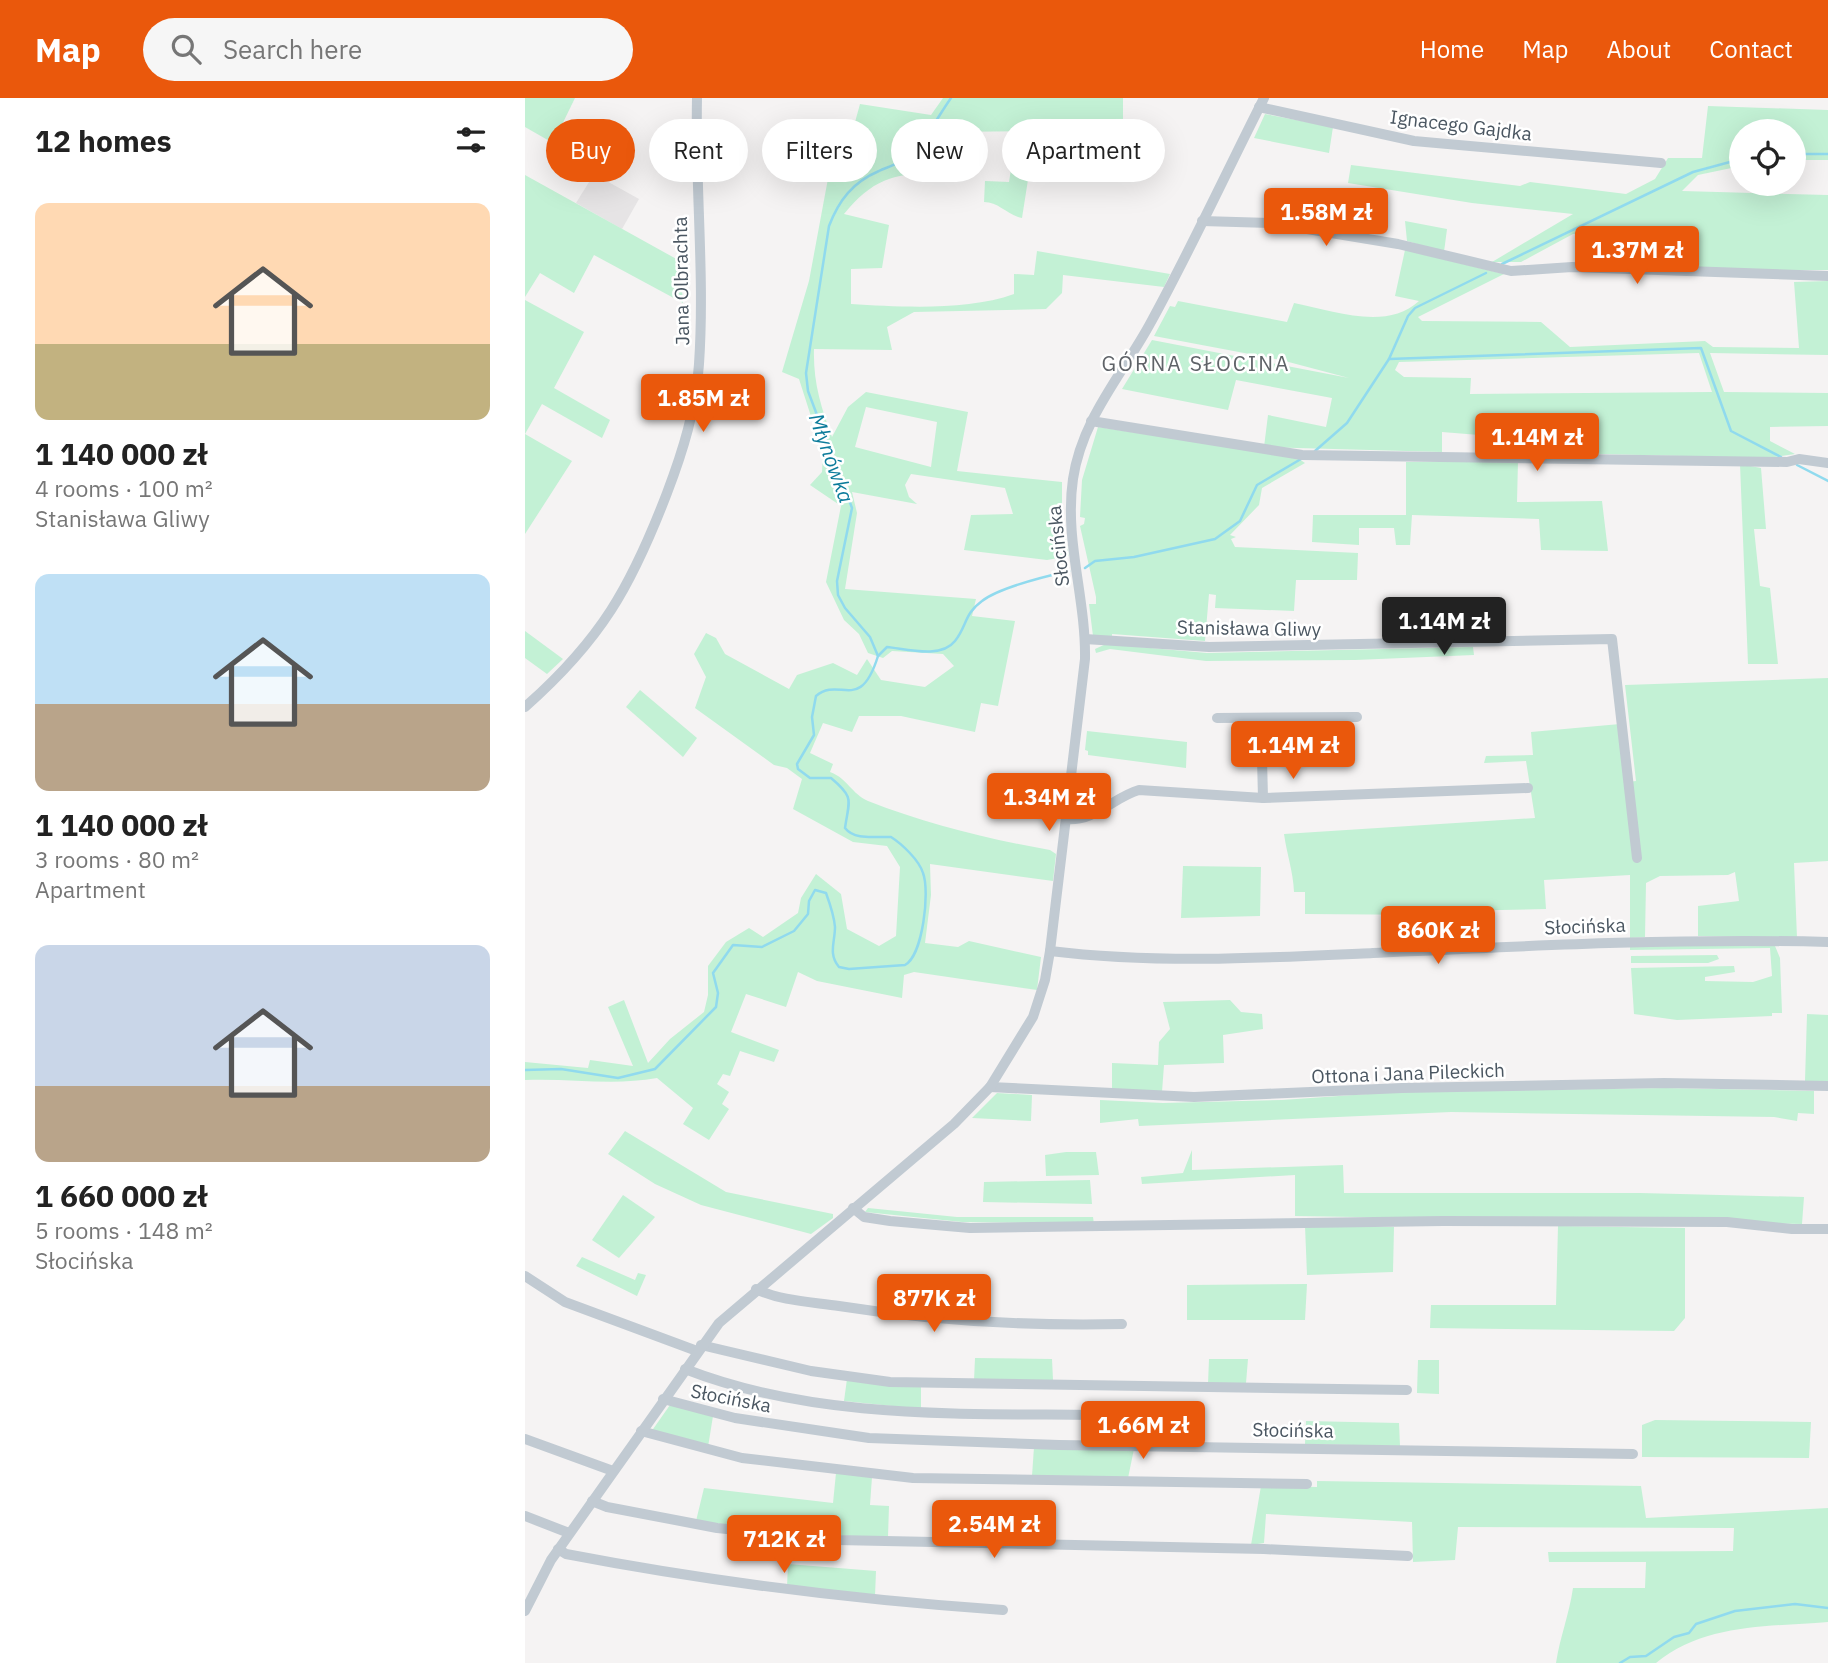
<!DOCTYPE html>
<html lang="en">
<head>
<meta charset="utf-8">
<style>
	body { margin:0; font-family:"IBM Plex Sans",sans-serif; background:#f6f6f6; color:#222; height:100vh; display:flex; flex-direction:column; font-size:26px; white-space:nowrap }
	* { box-sizing:border-box; margin:0 }
	p { font-size:23px; color:#767676 }
	.icon { flex:none; width:38px; height:38px; fill:none; stroke:currentColor; stroke-width:2; stroke-linecap:round; stroke-linejoin:round }
	.map { position:relative; flex:1; overflow:hidden }
	.drawer { display:flex; flex-direction:column; background:#fff; width:525px }
	.drawer>* { flex:none }
	.top-card { position:absolute; left:21px; top:21px; width:665px; height:63px; display:flex; gap:14px }
	.tools { position:absolute; left:1204px; top:21px; display:grid; gap:14px }
	.tools a { display:grid; place-items:center; width:77px; height:77px; border-radius:50%; background:#fff; box-shadow:0 7px 28px #0002; font-size:35px }
	.price { position:absolute; translate:-50% -60px; padding:0 16px; border-radius:7px; background:#ea580c; color:#fff; font-size:23px; line-height:46px; filter:drop-shadow(0 2px 4px #0008) }
	.price::after { content:''; position:absolute; left:50%; top:42px; width:21px; height:16px; margin-left:-10px; background:inherit; clip-path:polygon(0 0,100% 0,50% 100%) }
	.price.on { background:#222; color:#fff }
	ul { padding:0; list-style:none }
	li { display:grid; align-content:center; gap:14px; height:371px; padding:0 35px }
	li span { display:grid; place-items:center; height:217px; border-radius:14px; color:#555 }
	li>.icon { margin-inline-start:auto }
	span .icon { width:126px; height:126px; fill:#fffc; stroke-width:1 }
	li b { font-size:30px }
	h2 { display:flex; justify-content:space-between; align-items:center; height:84px; padding:0 35px; font-size:30px }
	.pill { padding:0 24px; border-radius:32px; background:#fff; box-shadow:0 7px 28px #0002; font-size:24px; line-height:63px }
	.pill.on { background:#ea580c; color:#fff }
	header { display:flex; align-items:center; gap:42px; box-sizing:border-box; height:98px; padding:0 35px; background:#ea580c; color:#fff }
	header strong { font-size:33px }
	nav { display:flex; gap:38px; margin-inline-start:auto; font-size:24px }
	.search { width:490px; height:63px; background:#f6f6f6; display:flex; align-items:center; gap:18px; box-sizing:border-box; padding:0 24px; border-radius:38px; color:#767676; font-size:26px }
	main { display:flex; flex:1; min-height:0 }
	.map>svg:first-child { display:block }
</style>
</head>
<body>
<header>
<strong>Map</strong>
<div class="search"><svg class="icon" aria-label="search" viewBox="0 0 24 24"><circle cx="10" cy="10" r="6"/><path d="M15 15l6 6"/></svg>Search here</div>
<nav><a>Home</a><a>Map</a><a>About</a><a>Contact</a></nav>
</header>
<main>
<section class="drawer">
<h2>12 homes<svg class="icon" aria-label="filters" viewBox="0 0 24 24"><path d="M4 7h16M4 17h16"/><circle cx="9" cy="7" r="2"/><circle cx="15" cy="17" r="2"/></svg></h2>
<ul>
<li><span style="background:linear-gradient(#ffd9b3 65%,#c2b280 0)"><svg class="icon" aria-label="home" viewBox="0 0 24 24"><path d="M3 11l9-7 9 7M6 9v11h12V9"/></svg></span><div><b>1 140 000 zł</b><p>4 rooms · 100 m²</p><p>Stanisława Gliwy</p></div></li>
<li><span style="background:linear-gradient(#bfe0f5 60%,#b9a48a 0)"><svg class="icon" aria-label="home" viewBox="0 0 24 24"><path d="M3 11l9-7 9 7M6 9v11h12V9"/></svg></span><div><b>1 140 000 zł</b><p>3 rooms · 80 m²</p><p>Apartment</p></div></li>
<li><span style="background:linear-gradient(#c9d6e8 65%,#b9a48a 0)"><svg class="icon" aria-label="home" viewBox="0 0 24 24"><path d="M3 11l9-7 9 7M6 9v11h12V9"/></svg></span><div><b>1 660 000 zł</b><p>5 rooms · 148 m²</p><p>Słocińska</p></div></li>
</ul>
</section>
<div class="map">
<svg width="1303" height="1565" viewBox="0 0 1303 1565">
	<rect width="100%" height="100%" fill="#f5f3f3"/>
	<polygon fill="#e6e4e5" points="69,76 114,101 97,131 51,105"/>
	<g fill="#c3f1d5" fill-rule="evenodd">
		<polygon points="0,0 50,0 28,45 0,29"/>
		<path d="M418 0H598V26L508 22 505 33 417 34 398 59 413 60 411 75C368 75 347 82 319 116L364 127 357 170 326 171V206C376 209 442 213 489 196V176L509 177 512 153 645 176 639 189 538 177 537 195 521 211 389 214 362 229 367 252 289 251C288 284 296 309 307 339L323 309 341 294 443 314 432 373 537 384V419L544 458 522 462 439 452 446 417 488 416 480 390 386 376 380 387 384 399 392 406 327 394 332 415 320 491 451 501 447 518 490 523 473 608 456 605 450 634 376 618H334L327 634 298 625 285 655 308 666 305 674C322 680 327 696 343 703 402 726 462 741 525 752L531 756 528 783 405 766 406 797 400 845 433 849 444 843 516 859 512 892 389 874 379 877 377 900 292 883 273 874 261 909 221 896 206 934 254 952 249 964 215 953 205 978 198 976 192 986 204 994 197 1006 204 1011 184 1042 158 1026 168 1010 132 980C88 988 45 980 0 982V964L63 970 65 962 108 968 83 909 99 902 123 965 145 941 179 914 183 897V868L201 844 224 830 238 839 273 815 276 800 291 776 316 796 322 831 354 848 371 838 375 769 362 748 328 744 268 711 277 681 262 670 249 667 170 610 181 579 169 556 181 535 191 540 200 556 264 591 272 577 308 565 332 577 342 561 356 582 400 589 429 568 418 556 367 553 358 560 343 555 334 536 319 522 301 484 316 408 285 387 297 374 298 356 274 281 257 274 284 183 312 32 327 35 335 6 406 17ZM341 309 412 324 406 369 330 349Z"/>
		<polygon points="1183,8 1303,12 1303,62 1269,62 1269,33 1216,33 1216,68 1173,77 1157,93 1303,97 1303,172 1163,172 1166,136 1048,136 996,164 967,164 1048,116 947,105 823,85 826,67 995,88 1005,84 1101,96 1130,81 1143,60 1177,60"/>
		<polygon points="740,16 808,29 804,55 729,40"/>
		<path d="M487 65 505 69 497 120C482 117 474 104 459 104L460 83 484 84Z"/>
		<polygon points="0,77 155,163 158,205 69,157 49,195 15,175 0,199"/>
		<polygon points="880,123 922,131 919,154 882,143"/>
		<path d="M880 152 979 176 893 219 897 223 1016 224 1045 249 1180 243 1188 249 1274 250 1269 184 1303 183V257L1185 255 1199 294 1303 295V328L1245 329V343L1270 356 1243 360 992 354 991 340 917 334V354L739 349 743 317 801 329 807 300 711 282 703 312 597 291 627 242 824 280 756 262 629 238 645 208 650 209 653 203 762 224 769 205C809 213 862 233 894 203L870 198ZM1174 255 1187 294 945 296 946 280 879 279 870 272 874 264Z"/>
		<polygon points="0,202 59,234 29,290 85,322 77,340 17,306 0,336 47,363 0,436"/>
		<polygon points="573,329 771,359 780,365 737,390 734,407 705,437 711,439 706,441 710,449 833,455 832,482 771,482 769,513 690,510 691,497 684,496 680,543 587,536 587,539 568,538 564,506 571,506 571,499 555,428 559,426 560,420 555,419 557,382"/>
		<polygon points="993,363 992,404 1077,403 1083,453 1016,452 1014,421 887,417 885,447 871,447 869,430 834,430 834,447 787,444 788,417 881,417 881,364"/>
		<polygon points="1215,366 1236,370 1241,431 1229,431 1235,488 1245,490 1253,566 1223,566"/>
		<polygon points="0,533 38,561 22,576 0,560"/>
		<polygon points="581,546 682,555 948,549 949,557 830,562 681,563 585,551 571,555 570,551"/>
		<path d="M1303 580V763L1269 765 1272 840 1173 838V808L1214 803 1210 774 1203 777 1135 778 1121 785 1120 839 1105 840V777L1019 782 1021 811 928 813V847H919L915 817 780 816V794H769C768 773 762 757 759 736L1010 720 1001 663 959 665 961 658 1008 657 1006 634 1095 626 1102 684 1111 683 1100 587Z"/>
		<polygon points="115,592 172,640 158,659 101,609"/>
		<polygon points="562,633 662,644 661,670 563,657 563,653 560,652"/>
		<polygon points="658,768 736,769 735,818 656,820"/>
		<polygon points="1105,847 1250,848 1255,860 1257,915 1247,915 1247,918 1152,922 1109,916 1106,870 1209,868 1210,874 1180,879 1180,883 1228,884 1247,878 1245,850 1105,852"/>
		<polygon points="1192,857 1194,861 1183,865 1106,865 1106,858"/>
		<polygon points="705,902 716,914 737,916 738,931 698,937 699,965 639,967 637,994 587,993 587,965 633,967 634,944 645,931 638,904"/>
		<polygon points="1282,916 1303,917 1303,984 1280,983"/>
		<polygon points="1141,990 1289,993 1289,1016 1273,1015 1272,1023 1249,1019 926,1014 614,1028 613,1021 575,1025 575,1002 638,1005 757,1002 871,994"/>
		<polygon points="472,995 507,997 506,1023 447,1020"/>
		<polygon points="100,1033 201,1094 308,1116 308,1120 286,1136 176,1107 130,1086 83,1056"/>
		<polygon points="667,1052 667,1072 818,1067 819,1095 1115,1095 1279,1099 1277,1126 770,1118 770,1077 617,1086 616,1079 658,1075"/>
		<polygon points="541,1054 571,1054 574,1077 521,1078 520,1057"/>
		<polygon points="565,1082 567,1106 458,1104 459,1084"/>
		<polygon points="98,1097 130,1119 94,1160 67,1142"/>
		<polygon points="343,1110 432,1119 568,1119 569,1126 437,1124 340,1114"/>
		<polygon points="780,1128 869,1129 868,1174 782,1177"/>
		<polygon points="1033,1128 1160,1130 1160,1220 1149,1233 905,1230 906,1207 1031,1207"/>
		<polygon points="57,1159 110,1182 113,1175 121,1177 112,1198 51,1168"/>
		<polygon points="782,1186 780,1222 662,1222 662,1187"/>
		<polygon points="450,1260 527,1261 528,1282 449,1283"/>
		<polygon points="684,1261 723,1261 721,1285 683,1286"/>
		<polygon points="893,1262 914,1262 914,1296 892,1295"/>
		<polygon points="322,1281 396,1288 396,1311 319,1303"/>
		<polygon points="145,1307 188,1318 183,1349 126,1334"/>
		<polygon points="1130,1322 1286,1324 1284,1360 1117,1359 1117,1327"/>
		<polygon points="781,1323 874,1325 875,1348 780,1346"/>
		<polygon points="509,1349 609,1351 603,1380 507,1378"/>
		<polygon points="311,1375 347,1379 345,1407 364,1408 363,1439 294,1437 171,1423 179,1390 308,1405"/>
		<path d="M792 1383 1116 1388 1121 1420 1303 1410V1524C1244 1529 1180 1525 1131 1565H1031C1035 1539 1044 1517 1048 1490H1120L1121 1464H1024L1023 1454 1208 1453 1209 1430 933 1429 930 1462 888 1464 887 1424 741 1416 739 1445 726 1447 736 1388 792 1389Z"/>
		<polygon points="263,1466 351,1473 350,1498 262,1489"/>
	</g>
	<g fill="none" stroke-linecap="round" stroke-linejoin="round">
		<g stroke="#90daee" stroke-width="2.5">
			<polyline points="1269,56 1303,56"/>
			<polyline points="977,166 1168,74 1216,61"/>
			<polyline points="864,261 883,218 890,210 961,175"/>
			<polyline points="790,353 822,325 864,261 1176,250 1206,333 1256,359"/>
			<polyline points="1272,367 1303,383"/>
			<polyline points="560,470 570,463 609,459 690,441 715,423 732,387 776,361"/>
			<path d="M353 558 362 549C382 551 416 561 430 543 442 528 439 516 457 503 475 489 522 478 544 473"/>
			<path d="M0 972 36 971 93 980 130 971 191 909 193 895 188 875 208 847 237 849 269 833 283 816 284 803 290 792 301 795C305 806 309 817 310 829 310 844 303 856 314 869L324 871 380 867C398 857 405 793 398 775 394 762 377 746 366 739 351 738 330 743 320 730 324 702 330 700 306 680H285L273 671 272 666 289 637 287 619 291 598C315 578 335 616 353 558L345 539 320 510 313 497 312 483 327 410 283 293 281 275 304 128C314 102 328 84 354 73 360 70 368 68 374 64 397 51 411 21 426 0"/>
			<polyline points="1095,1565 1105,1559 1121,1558 1149,1539 1164,1535 1171,1526 1210,1513 1270,1506 1303,1510"/>
		</g>
		<g stroke="#c1cad2" stroke-width="10">
			<polyline points="734,9 889,43 1136,65"/>
			<polyline points="677,123 745,125 873,146 986,173 1047,169 1303,178"/>
			<polyline points="566,323 777,357 1262,364 1274,361 1303,365"/>
			<polyline points="560,541 684,549 1087,541 1112,760"/>
			<path d="M0 609C76 542 106 489 142 395 158 353 171 311 174 266 180 178 170 88 172 0"/>
			<polyline points="692,620 832,619"/>
			<polyline points="736,621 738,700"/>
			<path d="M541 721C569 724 589 699 614 692L738 700 1003 690"/>
			<path d="M525 853C632 866 741 860 848 855 1000 848 1151 840 1303 844"/>
			<polyline points="465,989 669,999 877,990 1139,985 1303,988"/>
			<polyline points="328,1110 339,1119 365,1123 445,1130 918,1123 1202,1124 1267,1131 1303,1131"/>
			<polyline points="0,1178 40,1204 172,1253"/>
			<path d="M231 1191C255 1203 288 1204 314 1208 408 1223 502 1228 597 1226"/>
			<polyline points="176,1247 286,1273 365,1284 882,1292"/>
			<path d="M160 1271C293 1323 441 1315 582 1317"/>
			<polyline points="138,1301 210,1320 344,1340 534,1347 1108,1356"/>
			<polyline points="116,1333 217,1360 388,1380 782,1386"/>
			<polyline points="0,1341 88,1373"/>
			<polyline points="67,1403 82,1409 192,1430 312,1442 739,1451 883,1458"/>
			<polyline points="0,1418 44,1435"/>
			<path d="M33 1451 41 1456C187 1484 331 1502 478 1512"/>
			<path d="M0 1513 26 1462 194 1225 429 1026 465 989 508 919 520 882 525 853 560 561C561 500 539 441 548 381 557 320 598 276 626 224 666 151 701 75 739 0"/>
		</g>
	</g>
	<g text-anchor="middle" dominant-baseline="central" stroke-width="5" stroke-linejoin="round" paint-order="stroke">
		<g font-size="19" fill="#4a5661" stroke="#fff">
			<text transform="translate(936 27) rotate(7)">Ignacego Gajdka</text>
			<text transform="translate(156 183) rotate(-91)">Jana Olbrachta</text>
			<text transform="translate(533 448) rotate(-96)">Słocińska</text>
			<text transform="translate(724 530) rotate(1)">Stanisława Gliwy</text>
			<text transform="translate(1060 828) rotate(-2)">Słocińska</text>
			<text transform="translate(883 975) rotate(-2)">Ottona i Jana Pileckich</text>
			<text transform="translate(206 1300) rotate(11)">Słocińska</text>
			<text transform="translate(768 1332) rotate(1)">Słocińska</text>
		</g>
		<g font-size="21" letter-spacing="2" fill="#5f6368" stroke="#fff">
			<text x="671" y="265">GÓRNA SŁOCINA</text>
		</g>
		<g font-size="21" font-style="italic" fill="#0c7c9b" stroke="#fff">
			<text transform="translate(307 360) rotate(70)">Młynówka</text>
		</g>
	</g>
</svg>
<div class="tools">
<a><svg class="icon" aria-label="locate" viewBox="0 0 24 24"><circle cx="12" cy="12" r="6"/><path d="M12 2v4M12 18v4M2 12h4M18 12h4"/></svg></a>
</div>
<b class="price" style="left:801px;top:150px">1.58M zł</b>
<b class="price" style="left:1112px;top:188px">1.37M zł</b>
<b class="price" style="left:178px;top:336px">1.85M zł</b>
<b class="price" style="left:1012px;top:375px">1.14M zł</b>
<b class="price on" style="left:919px;top:559px">1.14M zł</b>
<b class="price" style="left:768px;top:683px">1.14M zł</b>
<b class="price" style="left:524px;top:735px">1.34M zł</b>
<b class="price" style="left:913px;top:868px">860K zł</b>
<b class="price" style="left:409px;top:1236px">877K zł</b>
<b class="price" style="left:618px;top:1363px">1.66M zł</b>
<b class="price" style="left:469px;top:1462px">2.54M zł</b>
<b class="price" style="left:259px;top:1477px">712K zł</b>
<div class="top-card">
<a class="pill on">Buy</a>
<a class="pill">Rent</a>
<a class="pill">Filters</a>
<a class="pill">New</a>
<a class="pill">Apartment</a>
</div>
</div>
</main>
</body>
</html>
